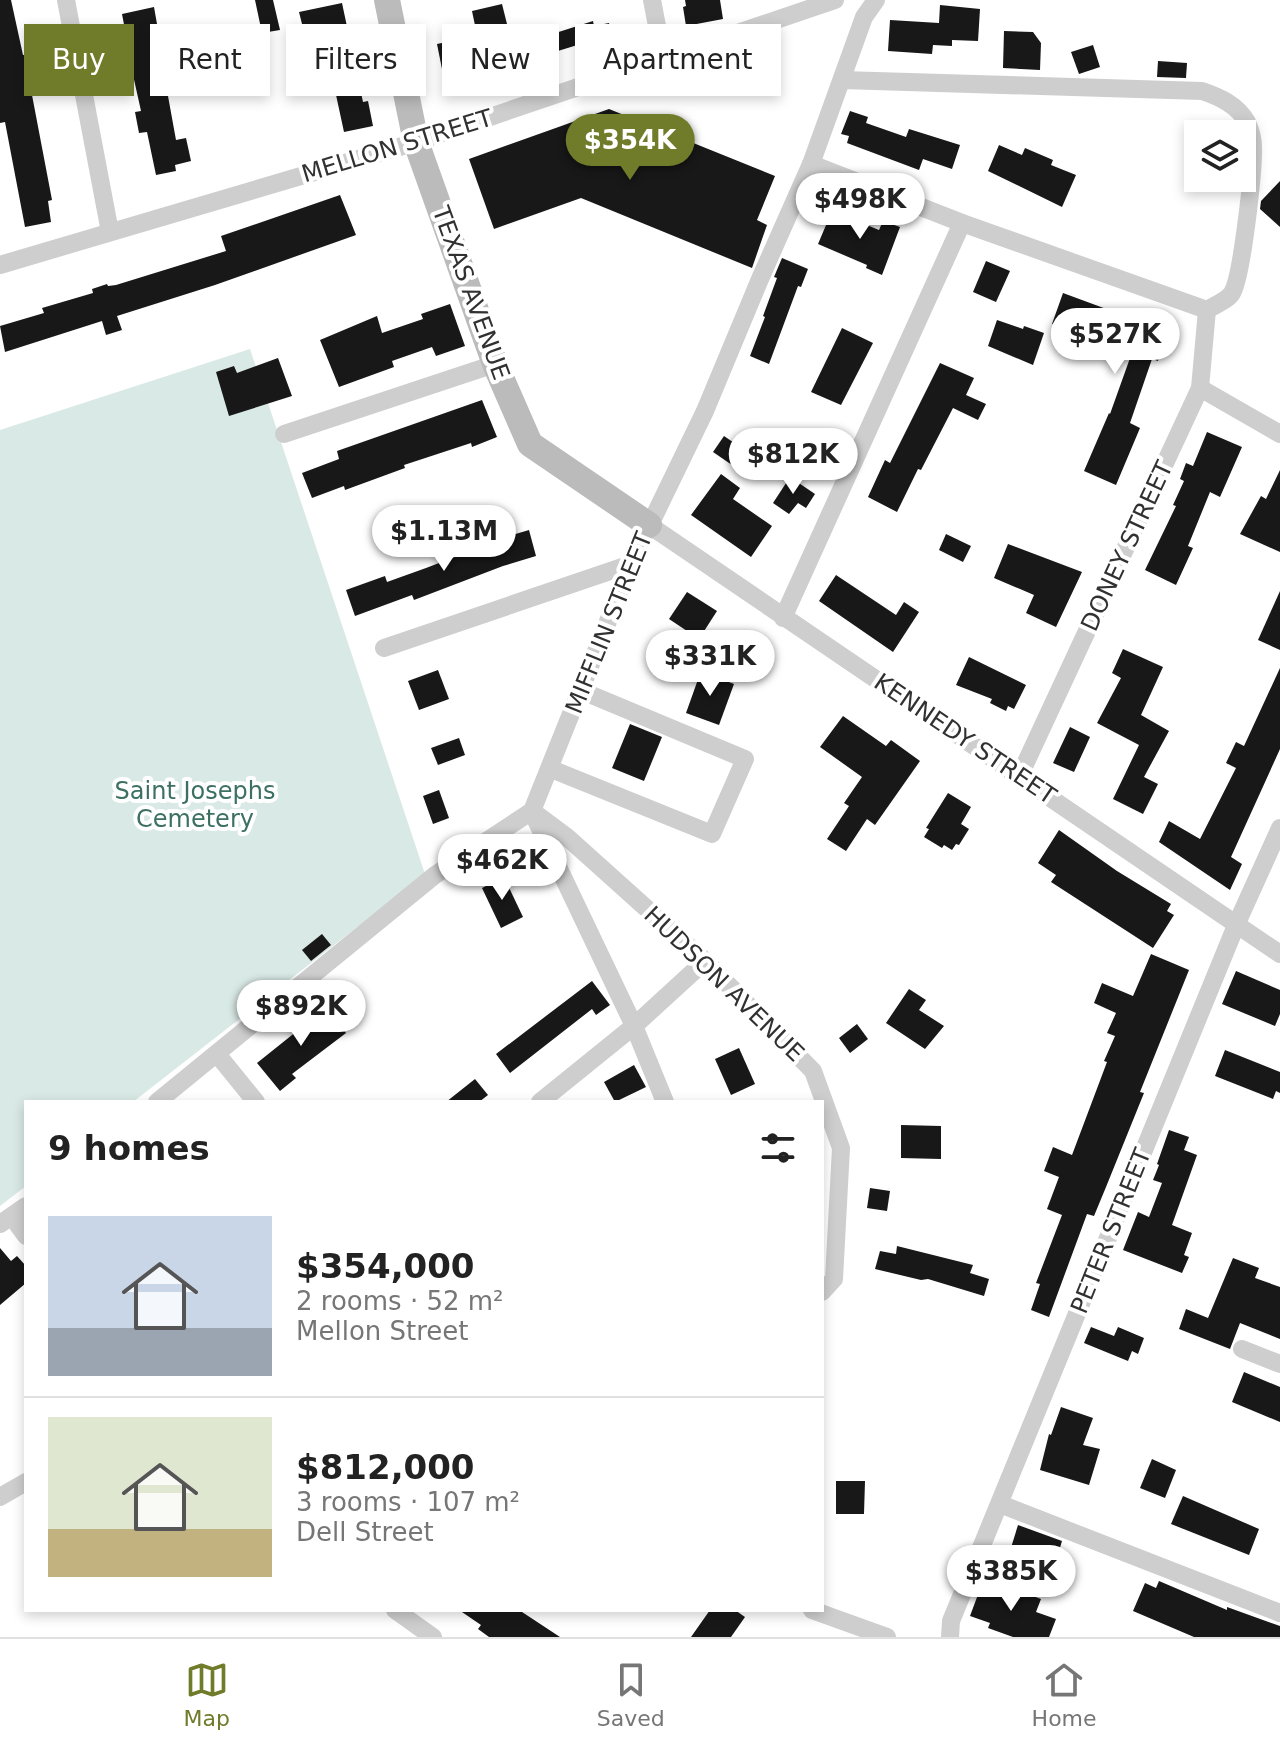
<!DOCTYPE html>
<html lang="en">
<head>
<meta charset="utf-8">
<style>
	body { margin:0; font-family:"DejaVu Sans",sans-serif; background:#f6f6f6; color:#222; height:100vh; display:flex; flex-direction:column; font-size:30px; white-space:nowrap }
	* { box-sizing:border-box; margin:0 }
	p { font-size:26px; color:#767676 }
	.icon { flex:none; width:44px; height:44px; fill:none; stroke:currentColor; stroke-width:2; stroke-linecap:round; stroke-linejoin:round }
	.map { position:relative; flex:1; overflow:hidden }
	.panel { position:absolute; left:24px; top:1100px; width:800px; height:512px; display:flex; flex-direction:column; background:#fff; border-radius:0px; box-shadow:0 4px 12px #0003 }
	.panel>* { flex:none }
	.banner { position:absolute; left:24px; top:24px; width:800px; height:72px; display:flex; gap:16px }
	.fabs { position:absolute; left:1184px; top:120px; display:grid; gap:16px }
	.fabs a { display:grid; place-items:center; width:72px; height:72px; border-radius:0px; background:#fff; box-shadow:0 4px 12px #0003; font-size:40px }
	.price { position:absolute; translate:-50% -68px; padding:0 18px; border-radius:28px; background:#fff; color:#222; font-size:26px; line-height:52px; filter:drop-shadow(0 2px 4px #0008) }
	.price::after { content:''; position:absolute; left:50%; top:48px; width:24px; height:18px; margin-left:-12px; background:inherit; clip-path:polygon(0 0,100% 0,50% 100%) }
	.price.active { background:#707c29; color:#fff }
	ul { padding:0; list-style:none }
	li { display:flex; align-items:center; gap:24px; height:200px; padding:0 24px }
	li+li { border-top:2px solid #e0e0e0 }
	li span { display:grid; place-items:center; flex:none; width:224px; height:160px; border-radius:0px; color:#555 }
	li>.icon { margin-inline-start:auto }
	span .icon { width:96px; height:96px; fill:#fffc; stroke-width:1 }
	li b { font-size:34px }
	h2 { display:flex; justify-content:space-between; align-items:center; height:96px; padding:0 24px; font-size:34px }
	.pill { padding:0 28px; border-radius:0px; background:#fff; box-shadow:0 4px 12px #0003; font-size:28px; line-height:72px }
	.pill.active { background:#707c29; color:#fff }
	.tab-bar { display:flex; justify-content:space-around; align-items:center; height:112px; border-top:2px solid #e0e0e0; background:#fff; font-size:22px; color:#767676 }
	.tab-bar a { display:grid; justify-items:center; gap:4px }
	.tab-bar .active { color:#707c29 }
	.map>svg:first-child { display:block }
</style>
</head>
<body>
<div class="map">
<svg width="1280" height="1637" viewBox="0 0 1280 1637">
	<rect width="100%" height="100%" fill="#fff"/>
	<polygon fill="#d9e9e5" points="250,349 425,874 133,1102 26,1102 26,1186 0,1206 0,430"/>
	<g fill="#181818">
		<polygon points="0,0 11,0 23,55 33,54 36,73 28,74 52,200 48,201 51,222 25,227 5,122 0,123"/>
		<polygon points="255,0 273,0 280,30 262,33"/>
		<polygon points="685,0 720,0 723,19 686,26 683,7 686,6"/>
		<polygon points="342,3 363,102 368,101 373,126 344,132 333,81 327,82 315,26 303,28 299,12"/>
		<polygon points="502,4 508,28 477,35 472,11"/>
		<polygon points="940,5 980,9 978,41 952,40 952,46 933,45 932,54 888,51 890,20 939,23"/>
		<polygon points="154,7 157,24 152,24 162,74 180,70 185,92 168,96 176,140 186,138 191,161 175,165 176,171 156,175 147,132 139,133 135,112 141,111 133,75 128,76 123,52 129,51 122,14"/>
		<polygon points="593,21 594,26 609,23 613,42 585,48 584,43 548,54 543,37"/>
		<polygon points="1004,31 1033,32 1041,43 1040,70 1003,68"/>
		<polygon points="475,36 480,62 442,69 437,44"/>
		<polygon points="1093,45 1100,67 1079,74 1071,52"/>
		<polygon points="1158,61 1187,63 1186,78 1157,77"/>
		<polygon points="609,109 775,176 757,220 767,225 752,268 581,198 494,229 469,159"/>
		<polygon points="850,111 868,117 866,123 906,137 909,129 960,145 952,169 923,159 919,170 847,143 849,136 841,134"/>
		<polygon points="999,145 1022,155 1025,148 1053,160 1051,165 1076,175 1062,207 988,171"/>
		<polygon points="1280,181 1280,227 1260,209 1261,201"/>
		<polygon points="340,195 356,235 215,285 117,316 122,330 106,335 102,321 5,352 0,326 44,313 42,308 93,293 92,289 107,284 108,286 116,285 226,251 221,236"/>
		<polygon points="832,211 879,230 883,221 900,227 882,275 866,268 867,265 818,244"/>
		<polygon points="782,258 808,269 801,287 798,286 769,364 750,356 765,317 763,316 777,278 774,277"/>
		<polygon points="986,261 1010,271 996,302 973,292"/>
		<polygon points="1063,293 1128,317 1129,312 1145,317 1142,323 1168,332 1158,361 1152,359 1130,423 1140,428 1116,485 1084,471 1109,413 1110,414 1130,358 1115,353 1119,341 1082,329 1081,334 1052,324"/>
		<polygon points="450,304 465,346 436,356 432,347 392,361 394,367 339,387 320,340 377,316 382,333 423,319 421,314"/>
		<polygon points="997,320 1023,329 1024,326 1044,333 1033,365 988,346"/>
		<polygon points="842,328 873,343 841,405 811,392"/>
		<polygon points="278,358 292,396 229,416 216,372 234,366 237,373"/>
		<polygon points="940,363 974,378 966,395 986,404 978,420 953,408 921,470 918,469 897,512 868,497 885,460 890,463"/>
		<polygon points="482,400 497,437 472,447 471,443 404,465 405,468 345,490 344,486 312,498 302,473 339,459 337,451"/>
		<polygon points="1207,432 1242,447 1220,497 1210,492 1188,546 1193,548 1176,585 1145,570 1176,506 1173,505 1184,481 1180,479 1186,463 1193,466"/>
		<polygon points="724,436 743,449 732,465 713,452"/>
		<polygon points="1280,470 1280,552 1240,534 1261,496 1266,499"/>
		<polygon points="721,474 740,488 733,499 772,526 751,557 691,515"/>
		<polygon points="790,477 815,494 806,508 798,503 789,514 773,503"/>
		<polygon points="529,530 536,556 503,566 414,600 412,595 355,616 346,590 385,576 387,582 426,568 473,550 470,542 494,535 495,540"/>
		<polygon points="946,534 971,546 963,562 939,550"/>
		<polygon points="1008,544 1082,572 1056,627 1026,613 1034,595 994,578"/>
		<polygon points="836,575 896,615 904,602 919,612 893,652 819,601"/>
		<polygon points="1280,591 1280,650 1258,640"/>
		<polygon points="687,592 717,611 699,639 669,619"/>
		<polygon points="1123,649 1163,667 1141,715 1169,731 1144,777 1158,784 1143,814 1113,799 1139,745 1097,723 1121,678 1112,673"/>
		<polygon points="969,657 1026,685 1014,709 1008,706 1006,711 990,703 992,699 956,685"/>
		<polygon points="1280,668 1280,749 1231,857 1242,864 1230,890 1159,842 1169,821 1200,839 1236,768 1226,763 1236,742 1244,746"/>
		<polygon points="438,670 449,699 419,710 408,681"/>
		<polygon points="701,671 734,684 719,725 686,713"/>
		<polygon points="843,716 886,746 891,740 920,761 875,825 867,819 846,851 827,839 849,806 844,803 862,777 820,747"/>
		<polygon points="630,724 662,737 644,781 612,768"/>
		<polygon points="1070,727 1090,737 1074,772 1053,763"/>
		<polygon points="459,738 465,755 438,765 431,748"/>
		<polygon points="439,790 449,818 433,824 423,796"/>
		<polygon points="948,793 971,807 961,824 969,829 959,845 956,844 952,850 944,845 942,848 924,837 929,829 926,828"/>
		<polygon points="1059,830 1117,871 1171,904 1167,911 1174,915 1153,948 1051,882 1056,875 1038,863"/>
		<polygon points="504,877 523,917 501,928 482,888"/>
		<polygon points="322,934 331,945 311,961 302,950"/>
		<polygon points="1151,954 1189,970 1140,1092 1144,1093 1106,1187 1094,1216 1087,1214 1049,1317 1031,1310 1040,1284 1036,1283 1062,1215 1047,1209 1059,1177 1044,1171 1053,1147 1072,1155 1107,1062 1104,1061 1115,1036 1107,1033 1116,1013 1094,1003 1102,983 1133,996"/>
		<polygon points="1236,971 1280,990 1280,1014 1275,1026 1222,1004"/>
		<polygon points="592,981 610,1005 596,1015 592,1009 510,1073 496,1054"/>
		<polygon points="909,989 926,1000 919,1010 944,1026 925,1049 886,1023"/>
		<polygon points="327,1007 346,1033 292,1074 296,1078 280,1091 257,1063"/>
		<polygon points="857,1024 868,1039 850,1053 839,1038"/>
		<polygon points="739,1048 755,1084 731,1095 715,1059"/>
		<polygon points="1225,1050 1280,1072 1280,1093 1276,1091 1273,1099 1215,1076"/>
		<polygon points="634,1065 646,1087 615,1102 604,1082"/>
		<polygon points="475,1079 488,1095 479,1102 446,1102"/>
		<polygon points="901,1125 941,1126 941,1159 901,1158"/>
		<polygon points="1169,1130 1189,1137 1184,1150 1197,1155 1172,1225 1192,1233 1184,1255 1189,1257 1182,1273 1123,1250 1138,1212 1149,1217 1162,1183 1153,1180 1159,1165 1157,1164"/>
		<polygon points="870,1188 890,1191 887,1211 867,1208"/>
		<polygon points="897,1246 973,1265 970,1273 989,1279 984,1296 928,1279 921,1280 875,1269 880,1251 896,1254"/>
		<polygon points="0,1248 11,1261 17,1256 26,1266 26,1283 0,1305"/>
		<polygon points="1233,1258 1259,1268 1255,1278 1280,1287 1280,1339 1240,1323 1230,1349 1179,1329 1186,1309 1208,1318"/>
		<polygon points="1091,1327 1114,1336 1118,1327 1144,1338 1138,1354 1132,1351 1128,1361 1084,1343"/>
		<polygon points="1244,1372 1280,1387 1280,1422 1232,1402"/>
		<polygon points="1061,1407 1093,1418 1083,1445 1100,1449 1089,1485 1040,1470 1049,1434 1051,1435"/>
		<polygon points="1152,1459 1176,1470 1165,1498 1140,1488"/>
		<polygon points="836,1481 865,1481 864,1514 836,1514"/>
		<polygon points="1183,1496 1259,1529 1249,1555 1171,1524"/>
		<polygon points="1018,1525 1062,1541 1055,1564 1010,1551"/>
		<polygon points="983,1581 1024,1597 1025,1593 1041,1599 1036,1612 1056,1619 1049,1637 1013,1637 988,1628 990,1623 970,1616"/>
		<polygon points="1159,1581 1227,1610 1227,1607 1280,1626 1280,1637 1194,1637 1133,1611 1145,1583 1156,1588"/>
		<polygon points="459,1610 519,1610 560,1637 489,1637 478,1629 481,1625"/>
		<polygon points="710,1610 735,1610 745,1617 731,1637 691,1637"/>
	</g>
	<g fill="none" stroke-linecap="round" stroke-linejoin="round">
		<g stroke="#cecece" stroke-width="18">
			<polyline points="66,0 110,232"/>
			<polyline points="652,0 663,57"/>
			<path d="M842 80 1202 91C1220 97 1237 105 1247 122 1250 129 1253 138 1253 146 1254 168 1242 277 1232 293 1228 300 1215 305 1207 310"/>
			<polyline points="811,164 962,223 1207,310"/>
			<polyline points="0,265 416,142 835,0"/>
			<polyline points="1200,388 1280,434"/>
			<polyline points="284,434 495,364"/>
			<polyline points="649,525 1280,954"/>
			<polyline points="783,618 962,223"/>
			<polyline points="384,648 631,564"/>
			<polyline points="551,769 712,834 745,759 582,691"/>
			<polyline points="1020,775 1200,388 1207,310"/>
			<polyline points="532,811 567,837 705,961 813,1071 841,1148 834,1279 822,1292"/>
			<polyline points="533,814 634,1026 665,1102"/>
			<polyline points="217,1054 256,1102"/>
			<polyline points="157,1102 435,875 532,811 631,564 705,411 760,279 811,164 864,17 876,0"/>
			<polyline points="540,1102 634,1026 705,961"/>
			<polyline points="12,1217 26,1236"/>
			<polyline points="0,1224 26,1206"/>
			<polyline points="1242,1349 1280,1364"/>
			<polyline points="0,1497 26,1482"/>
			<polyline points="1000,1504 1280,1613"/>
			<polyline points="395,1610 433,1637"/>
			<polyline points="812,1610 887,1637"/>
			<polyline points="950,1637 951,1621 1237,923 1280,828"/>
		</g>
		<polyline stroke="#bbb" stroke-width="26" points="387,0 416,142 495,364 530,444 649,525"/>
	</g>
	<g text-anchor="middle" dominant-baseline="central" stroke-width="8" stroke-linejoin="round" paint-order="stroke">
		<g font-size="24" fill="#313131" stroke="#fff">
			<text transform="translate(397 146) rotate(-17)">MELLON STREET</text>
			<text transform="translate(471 293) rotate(70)">TEXAS AVENUE</text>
			<text transform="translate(1127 546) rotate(-65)">DONEY STREET</text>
			<text transform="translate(609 623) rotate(-68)">MIFFLIN STREET</text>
			<text transform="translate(965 739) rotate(34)">KENNEDY STREET</text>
			<text transform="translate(724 984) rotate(44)">HUDSON AVENUE</text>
			<text transform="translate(1111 1231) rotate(-68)">PETER STREET</text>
		</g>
		<g font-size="24" fill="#3c7063" stroke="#fff">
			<text x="195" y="791">Saint Josephs<tspan x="195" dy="28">Cemetery</tspan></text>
		</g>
	</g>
</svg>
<div class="fabs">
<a><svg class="icon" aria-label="layers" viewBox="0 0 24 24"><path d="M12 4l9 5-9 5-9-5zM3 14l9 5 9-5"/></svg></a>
</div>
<b class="price active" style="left:630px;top:182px">$354K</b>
<b class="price" style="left:860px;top:241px">$498K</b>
<b class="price" style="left:1115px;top:376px">$527K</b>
<b class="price" style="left:793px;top:496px">$812K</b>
<b class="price" style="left:444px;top:573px">$1.13M</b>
<b class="price" style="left:710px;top:698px">$331K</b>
<b class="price" style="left:502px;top:902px">$462K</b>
<b class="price" style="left:301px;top:1048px">$892K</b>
<b class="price" style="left:1011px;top:1613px">$385K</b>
<div class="banner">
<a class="pill active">Buy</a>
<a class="pill">Rent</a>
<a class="pill">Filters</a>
<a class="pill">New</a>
<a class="pill">Apartment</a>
</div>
<section class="panel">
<h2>9 homes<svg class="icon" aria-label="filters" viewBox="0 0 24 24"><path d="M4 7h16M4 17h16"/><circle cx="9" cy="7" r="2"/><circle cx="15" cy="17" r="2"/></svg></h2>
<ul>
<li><span style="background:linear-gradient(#c9d6e8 70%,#9aa5b1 0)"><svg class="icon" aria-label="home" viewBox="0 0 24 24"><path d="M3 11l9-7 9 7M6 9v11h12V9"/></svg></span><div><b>$354,000</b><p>2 rooms · 52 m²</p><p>Mellon Street</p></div></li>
<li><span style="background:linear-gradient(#dfe7d0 70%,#c2b280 0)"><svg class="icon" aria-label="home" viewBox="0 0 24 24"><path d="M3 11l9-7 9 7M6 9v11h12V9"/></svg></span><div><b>$812,000</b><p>3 rooms · 107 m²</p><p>Dell Street</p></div></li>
</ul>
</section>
</div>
<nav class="tab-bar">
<a class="active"><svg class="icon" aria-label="map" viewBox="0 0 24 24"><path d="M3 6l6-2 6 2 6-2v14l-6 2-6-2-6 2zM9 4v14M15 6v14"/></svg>Map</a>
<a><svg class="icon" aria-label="saved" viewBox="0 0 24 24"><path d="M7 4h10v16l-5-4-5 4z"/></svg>Saved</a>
<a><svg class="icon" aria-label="home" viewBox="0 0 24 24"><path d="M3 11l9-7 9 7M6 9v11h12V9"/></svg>Home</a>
</nav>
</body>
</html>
